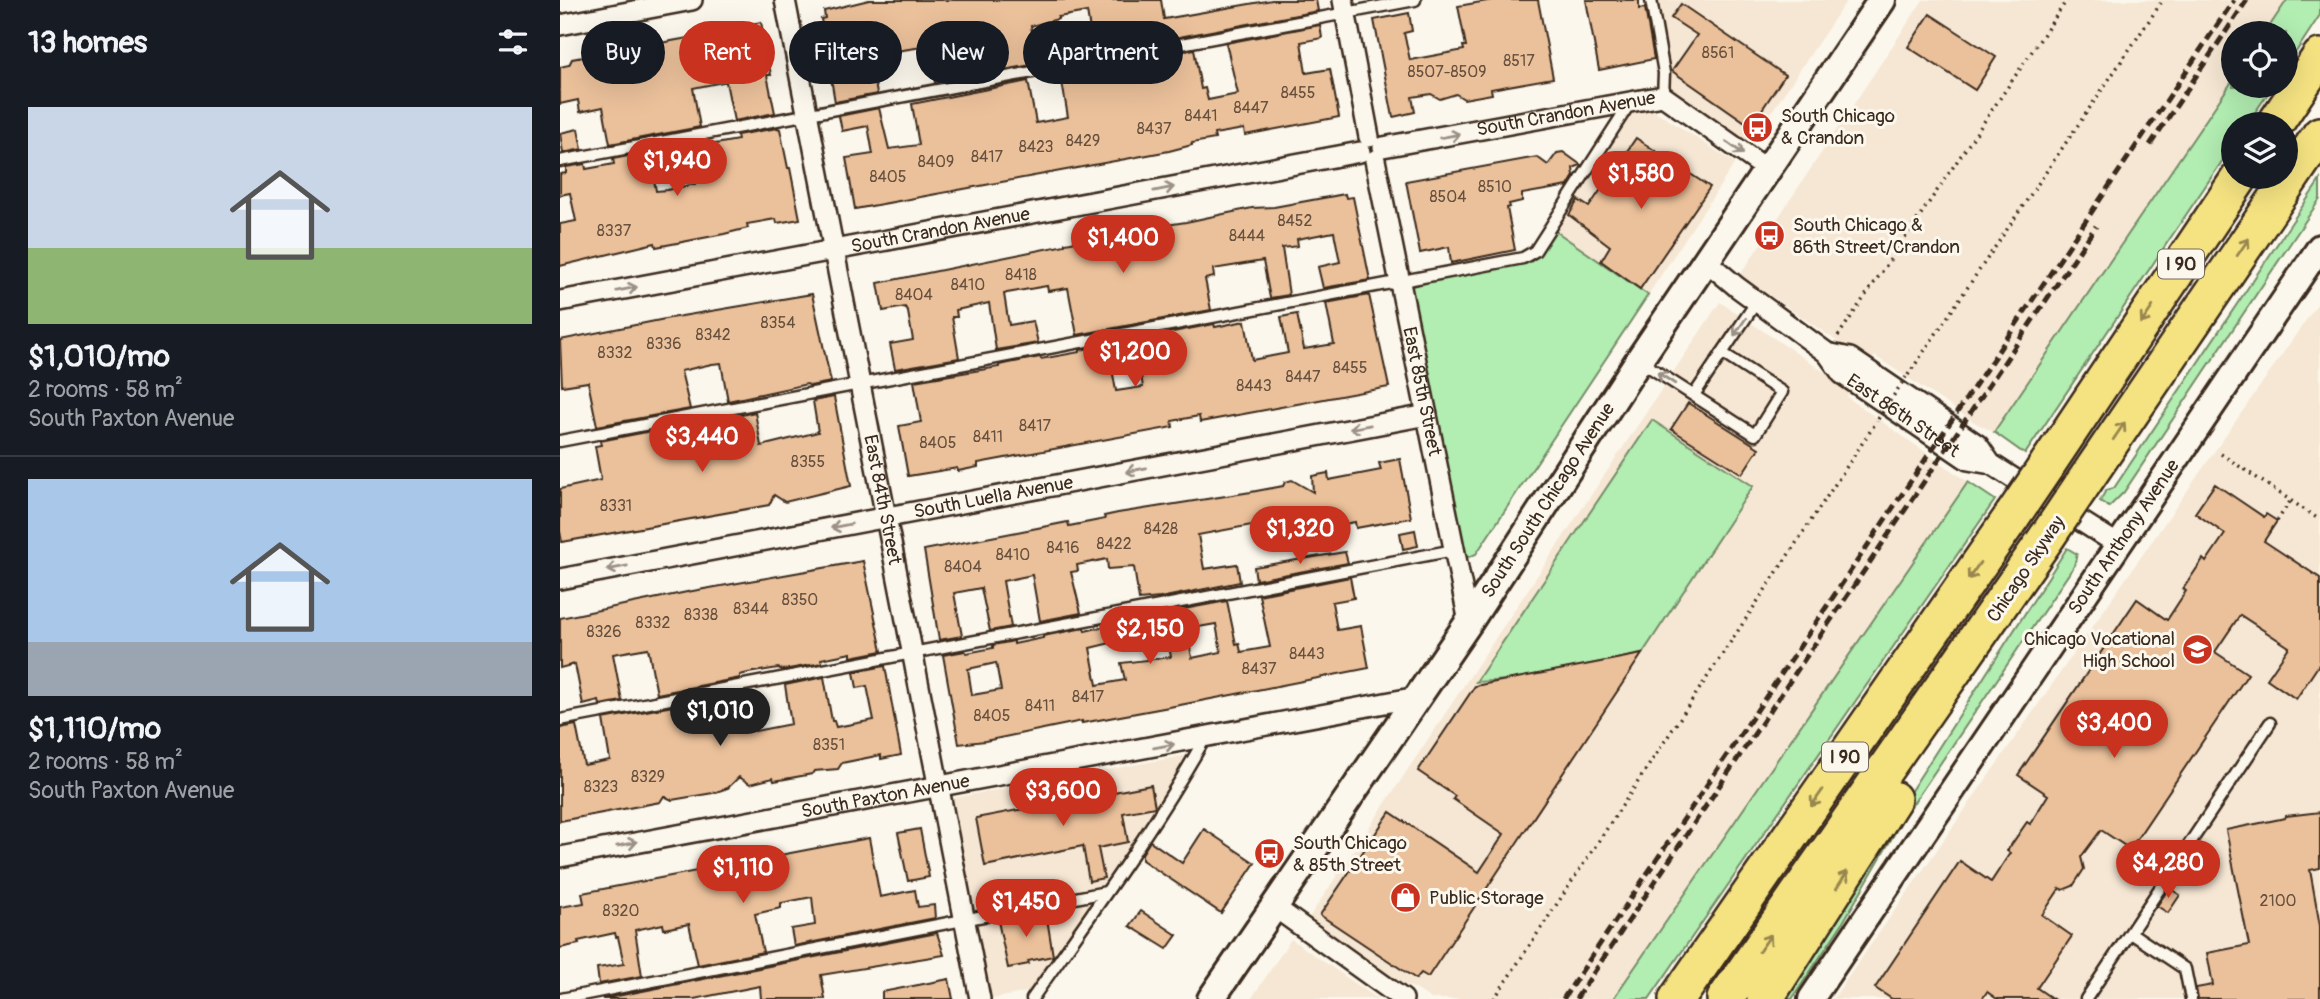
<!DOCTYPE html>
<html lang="en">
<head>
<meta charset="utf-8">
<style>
	body { margin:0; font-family:Pangolin,sans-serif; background:#20242c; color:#f1f3f6; height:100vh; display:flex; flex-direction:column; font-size:26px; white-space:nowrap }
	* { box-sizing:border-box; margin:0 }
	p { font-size:23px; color:#9ea1a6 }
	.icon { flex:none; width:38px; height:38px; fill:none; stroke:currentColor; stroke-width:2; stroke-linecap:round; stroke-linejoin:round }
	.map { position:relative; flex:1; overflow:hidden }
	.sheet { display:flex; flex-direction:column; background:#171b24; width:560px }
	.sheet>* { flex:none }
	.top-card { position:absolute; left:21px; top:21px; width:665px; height:63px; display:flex; gap:14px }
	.fabs { position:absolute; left:1661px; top:21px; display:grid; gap:14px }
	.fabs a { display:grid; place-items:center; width:77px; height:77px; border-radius:50%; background:#171b24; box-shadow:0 7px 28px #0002; font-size:35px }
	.price { position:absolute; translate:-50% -60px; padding:0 16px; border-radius:24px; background:#c8321e; color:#fff; font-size:23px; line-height:46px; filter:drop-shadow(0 2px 4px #0008) }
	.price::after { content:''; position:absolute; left:50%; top:42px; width:21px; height:16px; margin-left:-10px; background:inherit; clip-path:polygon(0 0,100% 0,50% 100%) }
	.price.on { background:#222; color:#fff }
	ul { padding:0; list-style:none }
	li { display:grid; align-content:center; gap:14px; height:371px; padding:0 28px }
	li+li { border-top:2px solid #363941 }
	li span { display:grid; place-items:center; height:217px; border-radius:0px; color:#555 }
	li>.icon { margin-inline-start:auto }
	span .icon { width:126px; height:126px; fill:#fffc; stroke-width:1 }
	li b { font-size:30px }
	h2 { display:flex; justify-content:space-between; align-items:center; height:84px; padding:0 28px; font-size:30px }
	.pill { padding:0 24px; border-radius:32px; background:#171b24; box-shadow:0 7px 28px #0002; font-size:24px; line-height:63px }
	.pill.on { background:#c8321e; color:#fff }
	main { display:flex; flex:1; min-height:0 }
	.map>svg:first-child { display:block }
</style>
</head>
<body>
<main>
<section class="sheet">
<h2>13 homes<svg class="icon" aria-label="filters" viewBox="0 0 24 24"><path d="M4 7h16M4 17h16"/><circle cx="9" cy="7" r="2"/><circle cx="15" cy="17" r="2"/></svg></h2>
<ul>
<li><span style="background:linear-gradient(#c9d6e8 65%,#8fb573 0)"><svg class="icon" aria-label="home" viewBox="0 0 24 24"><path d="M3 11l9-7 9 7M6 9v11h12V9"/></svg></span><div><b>$1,010/mo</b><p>2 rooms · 58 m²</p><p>South Paxton Avenue</p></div></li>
<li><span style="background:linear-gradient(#a9c7e8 75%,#9aa5b1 0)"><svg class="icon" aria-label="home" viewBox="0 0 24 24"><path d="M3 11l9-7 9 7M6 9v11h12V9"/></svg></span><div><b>$1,110/mo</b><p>2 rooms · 58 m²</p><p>South Paxton Avenue</p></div></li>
</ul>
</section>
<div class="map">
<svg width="1760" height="999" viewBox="0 0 1760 999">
	<rect width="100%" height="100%" fill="#fbf7ec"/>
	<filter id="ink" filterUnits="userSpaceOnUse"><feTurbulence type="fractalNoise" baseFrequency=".0143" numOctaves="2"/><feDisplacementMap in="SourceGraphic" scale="14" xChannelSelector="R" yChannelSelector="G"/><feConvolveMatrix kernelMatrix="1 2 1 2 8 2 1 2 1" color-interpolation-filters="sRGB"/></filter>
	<g filter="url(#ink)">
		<g fill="#f6e7d4">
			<polygon points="1091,0 1287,0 1190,144 1104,82"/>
			<polygon points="1363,0 1727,0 1705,33 1673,33 1673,80 1434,432 1414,422 1315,356 1309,363 1180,275"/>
			<polygon points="1092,109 1175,163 1088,295 990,227 1063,115"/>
			<polygon points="1760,300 1760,999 1273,999"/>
			<polygon points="1160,302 1291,390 1287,397 1408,482 1053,999 871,999 856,989 843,984 748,919"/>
			<polygon points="633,754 482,989 431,999 393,798"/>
			<polygon points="731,939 818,999 691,999"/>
		</g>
		<g fill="#b2edb2" stroke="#768c68" stroke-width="2">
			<polygon points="1727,0 1760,0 1760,15 1726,67 1726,33 1705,33"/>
			<polygon points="1673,80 1673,86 1713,86 1687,124 1673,124 1673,145 1465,454 1434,432"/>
			<polygon points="1760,180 1760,199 1564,492 1549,507 1540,501 1546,490 1554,488"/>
			<polygon points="994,230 1088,295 916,554 909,557 902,553 851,286 972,261"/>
			<polygon points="1092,420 1193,486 1082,654 949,680 916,682"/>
			<polygon points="1408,482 1435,500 1089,999 1053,999"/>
			<polygon points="1507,548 1517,554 1514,566 1344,817 1282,924 1232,999 1217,999"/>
		</g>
		<g fill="#ebc19b" stroke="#3b2a1e" stroke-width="2" fill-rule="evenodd">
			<polygon points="309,0 601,0 604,19 712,0 756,0 758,11 534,53 527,12 498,17 498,19 471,26 477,64 421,74 414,37 387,42 394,79 375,83 369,46 310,55 317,94 275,102 261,19 265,18 264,11"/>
			<polygon points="933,0 978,0 993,78 931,89 932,94 904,99 896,94 880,99 871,94 852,97 855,112 833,117 814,20 849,13 852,31 844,33 850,60 904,50 903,46 906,46 898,6"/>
			<polygon points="1026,0 1079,0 1079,9 1085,8 1094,59 1039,70"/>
			<polygon points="1121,4 1225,75 1191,126 1112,71 1137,35 1111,18"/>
			<polygon points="1370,14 1436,57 1415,90 1348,47"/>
			<polygon points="201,22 211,75 207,75 215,113 174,121 166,82 163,82 133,88 140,127 50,144 43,107 20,112 18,100 0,104 0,67 9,65 12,59 128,38"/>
			<polygon points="760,25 762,38 741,42 746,73 770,69 779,117 685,135 684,129 654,134 655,139 632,143 632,145 609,151 295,209 286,158 313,154 308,126 282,131 279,116 319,108 329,149 359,145 352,104 468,81 476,123 508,117 501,76 634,49 641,89 645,88 648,100 678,94 666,43"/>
			<polygon points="218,128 220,129 228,168 230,168 240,219 217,223 216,219 187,224 188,228 164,234 96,247 95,243 0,266 0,224 16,221 10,193 0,195 0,174 6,173 6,167 25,164 26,169 54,164 53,159 89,152 96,191 107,190 135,184 127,145 143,142 144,146 178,140 177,135"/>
			<polygon points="18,129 22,149 3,153 0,133"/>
			<polygon points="1076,138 1150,187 1080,289 1041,261 1050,246 1009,215 1018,200 1029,207"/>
			<polygon points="1003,152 1021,165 1013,168 1014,176 1008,186 962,194 962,201 949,204 950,207 947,208 955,250 891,263 889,247 860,253 846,181 977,157 988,165 997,153"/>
			<polygon points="785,194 786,198 793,197 810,280 763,288 758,267 780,262 774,232 737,239 738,246 722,248 729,295 710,298 703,261 653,269 654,277 645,279 651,310 517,335 508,288 488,291 487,286 481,287 447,293 444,294 449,325 473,321 478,343 436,350 429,303 396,310 397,317 392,317 399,358 335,369 330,344 353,340 348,312 345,307 323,311 318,283 505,245 505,243 539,237 541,239 573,233 573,230 626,222 692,208 714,207"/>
			<polygon points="252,294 271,382 250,386 247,384 168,401 161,363 152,364 121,371 130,409 37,426 28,382 2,386 0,340 110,318"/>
			<path d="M809 295 829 387 640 422 639 416 612 421 613 427 418 463V467L398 471 397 468 348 476 339 426 361 422 354 381 439 367V365L480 357 481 359 520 352V350L654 324 655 327 685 321 692 360 712 356 728 353 721 317 737 314 744 349 774 344 766 303ZM578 359 583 387 556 391 551 363Z"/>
			<polygon points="274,397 291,486 225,502 214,495 209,505 2,542 0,531 0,489 41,480 35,446 41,445 40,441 133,423 133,426 195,412 201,446 258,432 253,401"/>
			<polygon points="1128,403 1199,448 1182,474 1111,429"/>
			<polygon points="840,459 851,518 796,528 795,522 733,534 730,518 638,535 644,569 677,564 680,582 600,598 579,600 574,567 548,569 547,559 517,565 518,571 511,572 521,613 480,621 472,575 443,581 451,627 430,631 421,588 394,593 402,636 379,640 364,550 508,522 509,526 545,519 544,516 558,513 691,492 723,486 725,482 732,480 753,492 752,476 768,473 769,480 821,470 819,463"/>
			<polygon points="1655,484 1704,517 1706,514 1717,521 1704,541 1760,578 1760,663 1736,699 1707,679 1729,647 1680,615 1655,652 1688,674 1570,849 1541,830 1521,857 1524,869 1513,886 1503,890 1500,888 1482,915 1512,936 1477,988 1493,999 1437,999 1427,992 1422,999 1332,999 1315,988 1400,861 1431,882 1450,853 1447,851 1467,822 1470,824 1488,795 1458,775 1577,599 1607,620 1626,591 1623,589 1643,559 1646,562 1665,534 1635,513"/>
			<polygon points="855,530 858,546 843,549 840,533"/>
			<polygon points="785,552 788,563 696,580 694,567"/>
			<polygon points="303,561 322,651 291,657 291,653 261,659 262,663 223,670 218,668 188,673 180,675 180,678 97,694 88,648 59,653 53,654 62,701 40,705 39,701 23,705 15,664 0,668 0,618 127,592"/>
			<path d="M790 577 794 598 772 602 777 630 801 626 809 668 620 705 522 723V721L425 741 399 744 383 655 405 651 407 653 433 648V645L454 641V644L483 638V636L524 628 525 631 563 622 567 639 530 648 537 685 565 680 561 663 611 657 603 613 667 601 676 644 679 643 681 652 710 647 699 595ZM656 624 661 652 632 658 627 629ZM436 663 441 690 412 695 408 669Z"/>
			<polygon points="1082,654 868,977 861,973 856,979 760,915 830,812 919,872 944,834 893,799 895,796 858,771 915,686"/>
			<polygon points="325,666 341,755 321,759 321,755 282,763 278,769 254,771 252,774 214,781 213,778 190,784 179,777 168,788 153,793 112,800 104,796 100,802 0,821 0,728 16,725 24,765 50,760 43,719 183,693 190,729 195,728 195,731 231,724 225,685 264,677 272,721 274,721 276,727 314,720 307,686 297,688 294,672"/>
			<polygon points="591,785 595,807 563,813 568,842 538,848 544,878 529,881 523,846 425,866 416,818"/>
			<polygon points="1760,812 1760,868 1750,870 1760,926 1760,999 1638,999 1636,988 1653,985 1647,953 1689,945 1666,830 1725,818 1726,816"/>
			<polygon points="360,829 369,877 348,881 338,833"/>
			<polygon points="644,829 695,863 661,913 582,860 582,854 590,841 622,863"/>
			<polygon points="309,838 320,897 355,890 358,907 374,905 375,918 234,946 231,929 255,925 252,897 221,903 221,908 195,914 203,952 138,965 129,924 104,929 103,924 75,930 82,976 39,984 37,968 64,964 58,937 56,937 55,933 18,941 19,944 0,948 0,907 24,903 22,893"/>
			<polygon points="1609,888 1620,895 1608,913 1597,906"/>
			<polygon points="581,911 617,935 607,949 570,926"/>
			<polygon points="486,912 493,956 468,961 469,964 448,968 438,921"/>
			<polygon points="377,933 384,955 261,975 265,999 201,999 200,986 134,999 42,999"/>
			<polygon points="389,979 393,999 322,999 322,992"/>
		</g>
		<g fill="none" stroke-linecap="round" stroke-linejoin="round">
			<defs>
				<g id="service">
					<polyline points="1091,0 1104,73 1103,96"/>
					<polyline points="0,161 855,0"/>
					<polyline points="1080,361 1195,435 1222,392 1162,353"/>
					<polyline points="1134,395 1197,301"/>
					<polyline points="0,441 963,258 975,251 1070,103"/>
					<polyline points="0,720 894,550"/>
					<polyline points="1571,933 1625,969 1631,999"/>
					<polyline points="1,999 546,892"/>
					<path d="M472 999C531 914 594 829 645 738"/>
					<polyline points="1526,999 1710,723"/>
				</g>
				<g id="minor">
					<path id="s1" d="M225 0 420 999"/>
					<polyline points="783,0 809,137"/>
					<polyline points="0,25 132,0"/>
					<path id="s2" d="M823 147 1103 96 1208 170"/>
					<path id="s3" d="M815 160 909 622"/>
					<polyline points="1146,261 1177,287 1267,353"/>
					<path id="s4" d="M0 301 800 152"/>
					<path id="s5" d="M1431 464 1418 445 1290 358 1267 353 1282 374 1408 460 1431 464 1557 544"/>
					<path id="s6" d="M0 579 867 415"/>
					<path id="s7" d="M0 857 857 697"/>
					<polyline points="713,906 843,999"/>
				</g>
				<g id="tertiary">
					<path id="s8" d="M1251 999 1760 247"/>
				</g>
				<g id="secondary">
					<path id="s9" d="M651 999 909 622 1079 360 1322 0"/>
				</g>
				<g id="motorway">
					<polyline points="1715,124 1760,57"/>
					<polyline points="1487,465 1680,177"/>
					<polyline points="1520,488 1760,135"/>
					<polyline points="1117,999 1453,515"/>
					<polyline points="1165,999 1487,537"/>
					<polyline points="1205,999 1333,799"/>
				</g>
			</defs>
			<use href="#service" stroke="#3b2a1e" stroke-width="15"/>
			<use href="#minor" stroke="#3b2a1e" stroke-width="24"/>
			<use href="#tertiary" stroke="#3b2a1e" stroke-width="30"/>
			<use href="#secondary" stroke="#3b2a1e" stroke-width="32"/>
			<use href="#motorway" stroke="#3b2a1e" stroke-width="40"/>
			<g stroke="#3b2a1e" stroke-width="3.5" stroke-dasharray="2 5" stroke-linecap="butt">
				<polyline points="1278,336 1507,0"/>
				<polyline points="1348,375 1603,0"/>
				<polyline points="1661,454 1760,520"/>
				<polyline points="1717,521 1731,500"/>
				<polyline points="934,999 1317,421"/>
			</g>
			<use href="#service" stroke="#fbf7ec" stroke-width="10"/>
			<use href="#minor" stroke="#fbf7ec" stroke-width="19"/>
			<use href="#tertiary" stroke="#fbf7ec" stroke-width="24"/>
			<use href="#secondary" stroke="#fbf7ec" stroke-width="26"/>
			<use href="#motorway" stroke="#f5e382" stroke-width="35"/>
			<g stroke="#3b2a1e" stroke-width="5" stroke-dasharray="10 5" stroke-linecap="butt">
				<polyline points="1590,145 1687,0"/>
				<polyline points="1003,999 1674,0"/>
				<polyline points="1016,999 1536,226"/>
			</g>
			<defs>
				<g id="motorway-bridge">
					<polyline points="1453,515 1487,465"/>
					<polyline points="1487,537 1520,488"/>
				</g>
			</defs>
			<use href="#motorway-bridge" stroke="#3b2a1e" stroke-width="40" stroke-linecap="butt"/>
			<polyline stroke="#3b2a1e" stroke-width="3.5" stroke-dasharray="2 5" stroke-linecap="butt" points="1318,419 1346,377"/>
			<use href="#motorway-bridge" stroke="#f5e382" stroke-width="35"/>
		</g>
		<defs><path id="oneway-shaft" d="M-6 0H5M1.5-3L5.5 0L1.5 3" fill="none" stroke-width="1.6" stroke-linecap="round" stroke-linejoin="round" transform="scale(1.75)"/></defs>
		<g stroke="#9b9085">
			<use href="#oneway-shaft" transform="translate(890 136) rotate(-10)"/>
			<use href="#oneway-shaft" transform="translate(1175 148) rotate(35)"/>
			<use href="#oneway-shaft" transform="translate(604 189) rotate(-11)"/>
			<use href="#oneway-shaft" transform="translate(67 289) rotate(-11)"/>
			<use href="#oneway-shaft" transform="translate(1180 327) rotate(124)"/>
			<use href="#oneway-shaft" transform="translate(1106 378) rotate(-147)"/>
			<use href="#oneway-shaft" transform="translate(800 427) rotate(169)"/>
			<use href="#oneway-shaft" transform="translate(576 470) rotate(169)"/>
			<use href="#oneway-shaft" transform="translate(281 526) rotate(169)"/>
			<use href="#oneway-shaft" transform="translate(57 568) rotate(169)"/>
			<use href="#oneway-shaft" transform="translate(604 746) rotate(-10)"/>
			<use href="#oneway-shaft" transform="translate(67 844) rotate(-11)"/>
		</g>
		<g stroke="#988650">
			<use href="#oneway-shaft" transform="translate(1683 247) rotate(-56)"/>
			<use href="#oneway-shaft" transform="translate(1587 315) rotate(124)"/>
			<use href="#oneway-shaft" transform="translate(1559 431) rotate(-56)"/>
			<use href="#oneway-shaft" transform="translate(1414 571) rotate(125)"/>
			<use href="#oneway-shaft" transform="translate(1257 798) rotate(125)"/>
			<use href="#oneway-shaft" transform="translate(1282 880) rotate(-57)"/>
			<use href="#oneway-shaft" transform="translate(1205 943) rotate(-55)"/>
		</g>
	</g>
	<defs>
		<symbol id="bus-disc" viewBox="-11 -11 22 22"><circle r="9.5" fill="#c8321e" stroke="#fbf7ec"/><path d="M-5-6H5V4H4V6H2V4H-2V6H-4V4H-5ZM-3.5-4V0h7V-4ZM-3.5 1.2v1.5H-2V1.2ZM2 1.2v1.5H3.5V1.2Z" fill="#fff"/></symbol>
		<symbol id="school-disc" viewBox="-11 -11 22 22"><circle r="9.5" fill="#c8321e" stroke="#fbf7ec"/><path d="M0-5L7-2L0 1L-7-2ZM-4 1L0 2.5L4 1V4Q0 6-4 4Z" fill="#fff"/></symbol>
		<symbol id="shop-disc" viewBox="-11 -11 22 22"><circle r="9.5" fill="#c8321e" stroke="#fbf7ec"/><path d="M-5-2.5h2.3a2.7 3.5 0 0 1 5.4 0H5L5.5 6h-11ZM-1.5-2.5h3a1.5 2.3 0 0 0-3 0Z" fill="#fff"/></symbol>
	</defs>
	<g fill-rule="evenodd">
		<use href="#bus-disc" x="1180" y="110" width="35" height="35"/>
		<use href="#bus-disc" x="1192" y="218" width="35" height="35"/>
		<use href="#school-disc" x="1620" y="632" width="35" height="35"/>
		<use href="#bus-disc" x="692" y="836" width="35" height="35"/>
		<use href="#shop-disc" x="828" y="880" width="35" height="35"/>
	</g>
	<g text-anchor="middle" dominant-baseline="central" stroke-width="6" stroke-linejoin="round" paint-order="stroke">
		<g font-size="16" fill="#67503d">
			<text x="1158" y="53">8561</text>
			<text x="959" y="61">8517</text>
			<text x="887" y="72">8507-8509</text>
			<text x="738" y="93">8455</text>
			<text x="691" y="108">8447</text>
			<text x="641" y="116">8441</text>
			<text x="594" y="129">8437</text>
			<text x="523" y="141">8429</text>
			<text x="476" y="147">8423</text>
			<text x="427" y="157">8417</text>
			<text x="376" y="162">8409</text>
			<text x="328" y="177">8405</text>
			<text x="935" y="187">8510</text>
			<text x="888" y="197">8504</text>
			<text x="735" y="221">8452</text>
			<text x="54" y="231">8337</text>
			<text x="687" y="236">8444</text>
			<text x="461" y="275">8418</text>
			<text x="408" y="285">8410</text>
			<text x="354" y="295">8404</text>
			<text x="218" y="323">8354</text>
			<text x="153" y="335">8342</text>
			<text x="104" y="344">8336</text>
			<text x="55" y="353">8332</text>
			<text x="790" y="368">8455</text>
			<text x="743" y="377">8447</text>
			<text x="694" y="386">8443</text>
			<text x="475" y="426">8417</text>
			<text x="428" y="437">8411</text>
			<text x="378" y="443">8405</text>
			<text x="248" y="462">8355</text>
			<text x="56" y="506">8331</text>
			<text x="601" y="529">8428</text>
			<text x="554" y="544">8422</text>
			<text x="503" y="548">8416</text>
			<text x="453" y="555">8410</text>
			<text x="403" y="567">8404</text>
			<text x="240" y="600">8350</text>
			<text x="191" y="609">8344</text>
			<text x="141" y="615">8338</text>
			<text x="93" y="623">8332</text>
			<text x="44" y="632">8326</text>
			<text x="747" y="654">8443</text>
			<text x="699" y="669">8437</text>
			<text x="528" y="697">8417</text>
			<text x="480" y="706">8411</text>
			<text x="432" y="716">8405</text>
			<text x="269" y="745">8351</text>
			<text x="88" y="777">8329</text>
			<text x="41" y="787">8323</text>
			<text x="1718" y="901">2100</text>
			<text x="61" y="911">8320</text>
		</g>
		<g fill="#fbf7ec" stroke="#75685c" stroke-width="2">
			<rect x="1598" y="249.5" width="46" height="29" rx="5"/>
			<rect x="1262" y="742.5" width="46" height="29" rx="5"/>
		</g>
		<g font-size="18" font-weight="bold" fill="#3b2a1e">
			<text x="1621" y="264">I 90</text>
			<text x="1285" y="757">I 90</text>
		</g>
		<g font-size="19" fill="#3b2a1e" stroke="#fbf7ec">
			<text stroke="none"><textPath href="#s2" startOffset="186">South Crandon Avenue</textPath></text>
			<text stroke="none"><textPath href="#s4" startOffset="387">South Crandon Avenue</textPath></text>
			<text stroke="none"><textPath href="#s3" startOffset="236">East 85th Street</textPath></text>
			<text stroke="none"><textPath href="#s5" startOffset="301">East 86th Street</textPath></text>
			<text stroke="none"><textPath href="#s6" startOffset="441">South Luella Avenue</textPath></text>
			<text stroke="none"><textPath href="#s1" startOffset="509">East 84th Street</textPath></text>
			<text stroke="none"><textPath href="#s9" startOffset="602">South South Chicago Avenue</textPath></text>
			<text stroke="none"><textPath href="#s8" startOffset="558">South Anthony Avenue</textPath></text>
			<text transform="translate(1466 569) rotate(-56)">Chicago Skyway</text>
			<text stroke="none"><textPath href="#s7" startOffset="331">South Paxton Avenue</textPath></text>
		</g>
		<g font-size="19" fill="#3b2a1e" stroke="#fbf7ec" text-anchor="start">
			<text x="1221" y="116">South Chicago<tspan x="1221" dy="22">&amp; Crandon</tspan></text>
			<text x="1233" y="225">South Chicago &amp;<tspan x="1233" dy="22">86th Street/Crandon</tspan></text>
			<text x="1615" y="639" text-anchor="end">Chicago Vocational<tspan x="1615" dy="22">High School</tspan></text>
			<text x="733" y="843">South Chicago<tspan x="733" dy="22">&amp; 85th Street</tspan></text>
			<text x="869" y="898">Public Storage</text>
		</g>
	</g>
</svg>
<div class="fabs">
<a><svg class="icon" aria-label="locate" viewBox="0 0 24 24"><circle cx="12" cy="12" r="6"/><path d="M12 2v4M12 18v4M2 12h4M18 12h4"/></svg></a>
<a><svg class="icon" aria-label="layers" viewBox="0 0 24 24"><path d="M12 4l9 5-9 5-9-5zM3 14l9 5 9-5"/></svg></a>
</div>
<b class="price" style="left:117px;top:198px">$1,940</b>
<b class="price" style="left:1081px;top:211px">$1,580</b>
<b class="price" style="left:563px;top:275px">$1,400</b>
<b class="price" style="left:575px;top:389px">$1,200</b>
<b class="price" style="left:142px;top:474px">$3,440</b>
<b class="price" style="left:740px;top:566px">$1,320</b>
<b class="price" style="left:590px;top:666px">$2,150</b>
<b class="price on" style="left:160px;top:748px">$1,010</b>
<b class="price" style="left:1554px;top:760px">$3,400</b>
<b class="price" style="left:503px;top:828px">$3,600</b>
<b class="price" style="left:1608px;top:900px">$4,280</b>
<b class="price" style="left:183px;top:905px">$1,110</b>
<b class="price" style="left:466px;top:939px">$1,450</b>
<div class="top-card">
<a class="pill">Buy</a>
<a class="pill on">Rent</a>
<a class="pill">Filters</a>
<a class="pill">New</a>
<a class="pill">Apartment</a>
</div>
</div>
</main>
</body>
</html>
